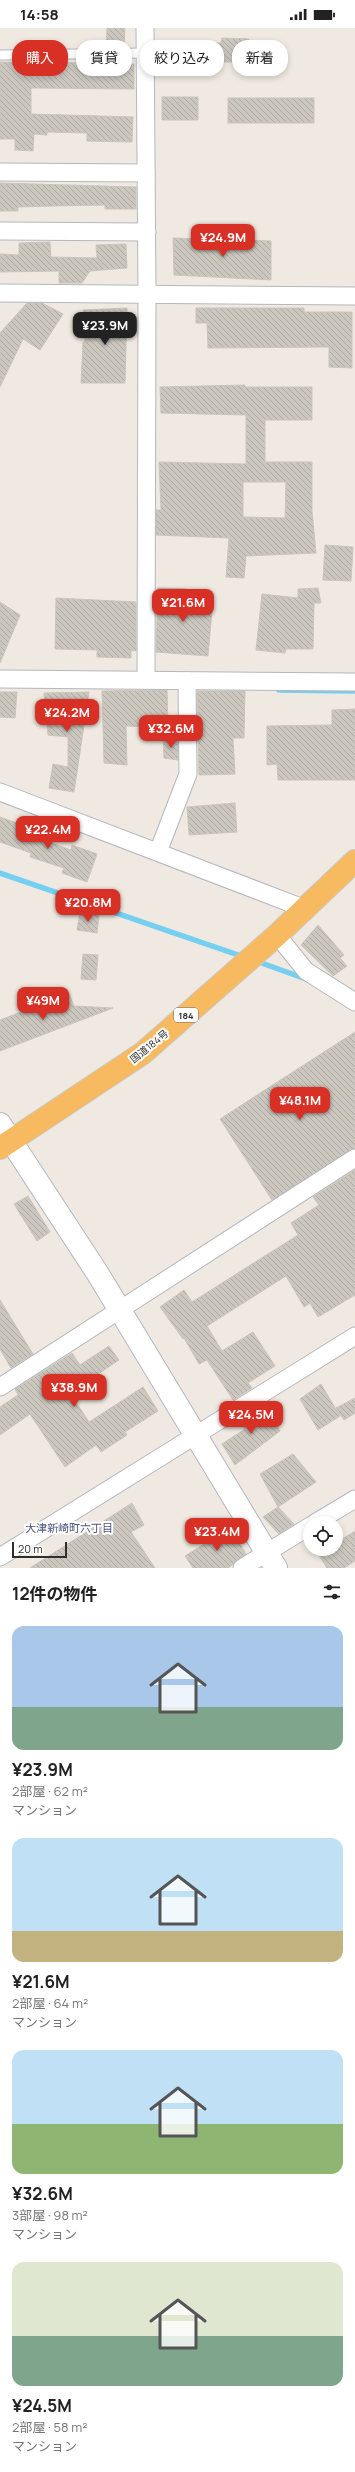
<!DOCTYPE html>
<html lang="ja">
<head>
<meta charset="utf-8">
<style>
	body { margin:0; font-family:Manrope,"Noto Sans JP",sans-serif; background:#f6f6f6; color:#222; height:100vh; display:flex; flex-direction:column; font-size:15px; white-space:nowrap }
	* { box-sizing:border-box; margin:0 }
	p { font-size:13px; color:#767676 }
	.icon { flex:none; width:22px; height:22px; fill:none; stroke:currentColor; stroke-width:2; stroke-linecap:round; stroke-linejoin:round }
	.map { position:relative; height:1540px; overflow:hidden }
	.details { display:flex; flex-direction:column; background:#fff; flex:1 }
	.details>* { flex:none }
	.hud { position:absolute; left:12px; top:12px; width:331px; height:36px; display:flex; gap:8px }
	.buttons { position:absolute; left:303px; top:1488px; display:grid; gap:8px }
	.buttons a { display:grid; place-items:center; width:40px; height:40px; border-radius:50%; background:#fff; box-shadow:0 2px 6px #0003; font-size:20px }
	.scale { position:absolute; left:12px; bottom:10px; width:55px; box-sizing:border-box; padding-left:4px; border:2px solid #2e2e2e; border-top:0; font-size:11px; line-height:14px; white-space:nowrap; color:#2e2e2e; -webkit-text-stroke:3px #fff; paint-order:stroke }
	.price { position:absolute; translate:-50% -34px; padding:0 9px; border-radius:8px; background:#d93025; color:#fff; font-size:13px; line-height:26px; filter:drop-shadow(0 1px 2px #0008) }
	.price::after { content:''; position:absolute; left:50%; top:24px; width:12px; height:9px; margin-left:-6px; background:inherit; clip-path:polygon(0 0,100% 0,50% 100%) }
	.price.current { background:#222; color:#fff }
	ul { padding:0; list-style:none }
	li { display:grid; align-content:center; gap:8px; height:212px; padding:0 12px }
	li span { display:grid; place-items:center; height:124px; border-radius:12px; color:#555 }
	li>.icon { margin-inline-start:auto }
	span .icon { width:72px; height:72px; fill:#fffc; stroke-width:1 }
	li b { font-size:17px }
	h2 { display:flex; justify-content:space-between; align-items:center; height:48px; padding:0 12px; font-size:17px }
	.chip { padding:0 14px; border-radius:16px; background:#fff; box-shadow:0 2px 6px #0003; font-size:14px; line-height:36px }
	.chip.current { background:#d93025; color:#fff }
	.status { display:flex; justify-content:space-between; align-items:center; height:28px; padding:0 20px; background:#fff; direction:ltr }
	.status svg { height:11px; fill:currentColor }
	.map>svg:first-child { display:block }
</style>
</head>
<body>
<div class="status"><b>14:58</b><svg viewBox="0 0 49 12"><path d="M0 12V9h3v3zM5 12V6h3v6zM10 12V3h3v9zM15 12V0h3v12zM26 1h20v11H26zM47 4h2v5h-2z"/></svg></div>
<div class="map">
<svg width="355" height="1540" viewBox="0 0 355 1540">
	<defs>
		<pattern id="building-back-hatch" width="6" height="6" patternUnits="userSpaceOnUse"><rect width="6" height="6" fill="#cbc7bf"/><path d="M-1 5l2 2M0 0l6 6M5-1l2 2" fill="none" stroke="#afaba4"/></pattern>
	</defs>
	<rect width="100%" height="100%" fill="#efe9e1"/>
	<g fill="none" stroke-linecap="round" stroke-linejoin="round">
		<g stroke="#75cff0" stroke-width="5.5">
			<polyline points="279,662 355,663"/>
			<polyline points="0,845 244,929"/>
			<polyline points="256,933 306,951"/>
		</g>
	</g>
	<g fill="url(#building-back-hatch)" stroke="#cbc5ba" fill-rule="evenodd">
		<polygon points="107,0 125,0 124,19 106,20"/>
		<polygon points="222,10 249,11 249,34 218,34 218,39 164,37 165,14 221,15"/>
		<polygon points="124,31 124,36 134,36 134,61 31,60 31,86 133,89 132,114 87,113 87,105 47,104 47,107 34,106 33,123 15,122 15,111 0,111 0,34 106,35 106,32"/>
		<rect x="162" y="69" width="36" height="23"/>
		<rect x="228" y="70" width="86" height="25"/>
		<polygon points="0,155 136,159 136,181 105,181 105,177 53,178 18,179 18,183 0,183"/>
		<polygon points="173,210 271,213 271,252 174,247"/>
		<polygon points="50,214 51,229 97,230 96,217 126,216 127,240 90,243 82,255 59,255 59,243 0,244 0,226 19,227 19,215"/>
		<polygon points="27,275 42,275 63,286 40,322 23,311 0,359 0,305"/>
		<polygon points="127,280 125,355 81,355 83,314 85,314 83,282"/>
		<polygon points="196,280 304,280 304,284 352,284 352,340 329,339 329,319 208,320 207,295 196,295"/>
		<path d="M245 357V359H312V392H265V434H312V483L316 525 246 528 244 550 226 549 229 510 156 507V482H161L159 434 246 436V387L161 385 160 359ZM243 454H286L285 490 243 489Z"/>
		<polygon points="325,517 353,519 351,553 323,552"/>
		<polygon points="158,560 186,561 185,570 213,572 208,628 156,624"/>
		<polygon points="318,560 321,575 314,575 313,621 286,621 285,625 256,622 262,566 298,570 298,561"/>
		<polygon points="56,570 136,574 136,623 131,622 131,630 97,629 97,622 55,621"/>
		<polygon points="0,574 20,587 0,635"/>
		<polygon points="167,662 168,700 126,698 127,737 104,735 102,663"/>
		<polygon points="197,663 245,663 244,710 233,710 235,746 199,747"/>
		<polygon points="0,664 17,664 15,690 0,689"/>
		<polygon points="89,664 74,764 49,760 53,736 68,739 68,709 48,707 44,665"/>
		<polygon points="355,681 355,752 278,752 277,736 267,737 267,698 332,697 332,682"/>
		<polygon points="163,711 178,711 178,732 164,730"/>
		<polygon points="235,775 237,804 189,807 187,779"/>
		<polygon points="0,789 36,802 34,809 71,822 72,817 97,826 87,854 62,845 64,840 30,829 31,825 0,814"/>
		<polygon points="80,884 99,887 97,905 77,902"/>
		<polygon points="318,897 344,927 340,930 347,938 333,948 301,917"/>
		<polygon points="83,926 98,927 96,952 81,951"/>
		<polygon points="69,966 74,978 113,980 0,1023 0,992"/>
		<polygon points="355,1004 355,1120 272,1172 220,1091"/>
		<polygon points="355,1142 355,1267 318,1289 310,1275 304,1279 286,1248 207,1298 222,1323 253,1304 275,1338 248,1355 252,1360 233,1372 207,1332 199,1336 184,1310 183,1311 160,1279 184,1262 192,1274 298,1207 291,1195 319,1177 313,1169"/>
		<polygon points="28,1168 50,1204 37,1213 14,1176"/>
		<polygon points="0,1272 33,1326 11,1340 0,1321"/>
		<polygon points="109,1318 119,1332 70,1365 89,1394 143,1359 158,1383 125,1404 127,1407 101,1424 96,1417 65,1439 30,1386 0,1407 0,1379 18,1367 15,1361 72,1325 80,1337"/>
		<polygon points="321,1356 340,1388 318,1402 300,1371"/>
		<polygon points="355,1370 355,1385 344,1392 336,1380"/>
		<polygon points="263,1377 280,1403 235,1437 222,1416 245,1401 239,1392"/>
		<polygon points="293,1426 316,1454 278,1479 260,1446"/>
		<polygon points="132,1475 144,1497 131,1504 155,1540 30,1540"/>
		<polygon points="278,1479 294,1496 279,1506 263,1489"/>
		<polygon points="230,1500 246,1526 228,1540 193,1540 185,1528"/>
		<polygon points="355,1503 355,1533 344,1540 327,1540 318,1526 327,1521 336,1521 336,1515"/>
	</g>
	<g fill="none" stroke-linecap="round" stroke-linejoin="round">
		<defs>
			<polyline id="service" points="0,27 145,25"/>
			<g id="minor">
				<polyline points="145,0 147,265 146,652"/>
				<polyline points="0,144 146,145"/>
				<polyline points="0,203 147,204"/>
				<polyline points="0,265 355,268"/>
				<polyline points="0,651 355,654"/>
				<polyline points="0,764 303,880"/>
				<polyline points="158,824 188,746 187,653"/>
				<polyline points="277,907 306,943 355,974"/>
				<polyline points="0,1359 355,1130"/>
				<polyline points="315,1495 355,1471"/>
				<polyline points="0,1529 355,1308"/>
				<polyline points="242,1540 310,1498"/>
			</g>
			<polyline id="tertiary" points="0,1096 98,1246 276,1540"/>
			<polyline id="trunk" points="0,1120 143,1025 277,907 355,833"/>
		</defs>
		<use href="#service" stroke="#b4b7c1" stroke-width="11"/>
		<use href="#minor" stroke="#b4b7c1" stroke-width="19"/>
		<use href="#tertiary" stroke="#b4b7c1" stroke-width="24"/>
		<use href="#trunk" stroke="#c9c9c9" stroke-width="24"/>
		<use href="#service" stroke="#fff" stroke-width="9"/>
		<use href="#minor" stroke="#fff" stroke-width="17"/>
		<use href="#tertiary" stroke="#fff" stroke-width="22"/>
		<use href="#trunk" stroke="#f8ba60" stroke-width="22"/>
	</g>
	<g text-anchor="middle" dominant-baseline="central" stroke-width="4" stroke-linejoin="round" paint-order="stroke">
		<rect fill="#fff" stroke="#6d6d6d" stroke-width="1" x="174" y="980" width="24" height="14" rx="3"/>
		<g font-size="9" font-weight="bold" fill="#2e2e2e">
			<text x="186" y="987">184</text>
		</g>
		<g font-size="10" fill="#2e2e2e" stroke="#fff">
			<text transform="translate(149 1018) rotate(-39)">国道184号</text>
		</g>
		<g font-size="11" fill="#4d5680" stroke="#fff">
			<text x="69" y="1499">大津新崎町六丁目</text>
		</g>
	</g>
</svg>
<div class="buttons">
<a><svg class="icon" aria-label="locate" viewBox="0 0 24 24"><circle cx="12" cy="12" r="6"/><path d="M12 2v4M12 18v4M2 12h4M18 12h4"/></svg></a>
</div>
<div class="scale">20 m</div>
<b class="price" style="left:223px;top:230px">¥24.9M</b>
<b class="price current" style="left:105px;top:318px">¥23.9M</b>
<b class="price" style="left:183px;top:595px">¥21.6M</b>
<b class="price" style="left:67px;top:705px">¥24.2M</b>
<b class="price" style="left:171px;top:721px">¥32.6M</b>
<b class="price" style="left:48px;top:822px">¥22.4M</b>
<b class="price" style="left:88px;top:895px">¥20.8M</b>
<b class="price" style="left:43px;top:993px">¥49M</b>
<b class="price" style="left:300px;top:1093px">¥48.1M</b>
<b class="price" style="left:74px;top:1380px">¥38.9M</b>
<b class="price" style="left:251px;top:1407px">¥24.5M</b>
<b class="price" style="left:217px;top:1524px">¥23.4M</b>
<div class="hud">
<a class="chip current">購入</a>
<a class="chip">賃貸</a>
<a class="chip">絞り込み</a>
<a class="chip">新着</a>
</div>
</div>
<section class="details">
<h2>12件の物件<svg class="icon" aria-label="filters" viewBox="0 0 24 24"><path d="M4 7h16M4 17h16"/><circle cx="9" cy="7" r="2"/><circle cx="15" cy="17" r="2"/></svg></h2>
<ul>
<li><span style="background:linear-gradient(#a9c7e8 65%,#7fa58c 0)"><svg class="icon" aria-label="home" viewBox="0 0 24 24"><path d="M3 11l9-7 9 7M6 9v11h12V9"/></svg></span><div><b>¥23.9M</b><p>2部屋 · 62 m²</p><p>マンション</p></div></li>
<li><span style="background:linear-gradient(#bfe0f5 75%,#c2b280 0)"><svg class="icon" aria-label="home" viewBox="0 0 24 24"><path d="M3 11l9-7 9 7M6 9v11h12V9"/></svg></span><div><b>¥21.6M</b><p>2部屋 · 64 m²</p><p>マンション</p></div></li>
<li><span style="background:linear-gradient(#bfe0f5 60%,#8fb573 0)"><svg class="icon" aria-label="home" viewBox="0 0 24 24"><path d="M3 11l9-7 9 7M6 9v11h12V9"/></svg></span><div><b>¥32.6M</b><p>3部屋 · 98 m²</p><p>マンション</p></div></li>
<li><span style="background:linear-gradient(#dfe7d0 60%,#7fa58c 0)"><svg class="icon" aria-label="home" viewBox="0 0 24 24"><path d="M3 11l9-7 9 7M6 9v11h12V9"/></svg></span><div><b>¥24.5M</b><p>2部屋 · 58 m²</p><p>マンション</p></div></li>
</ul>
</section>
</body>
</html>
